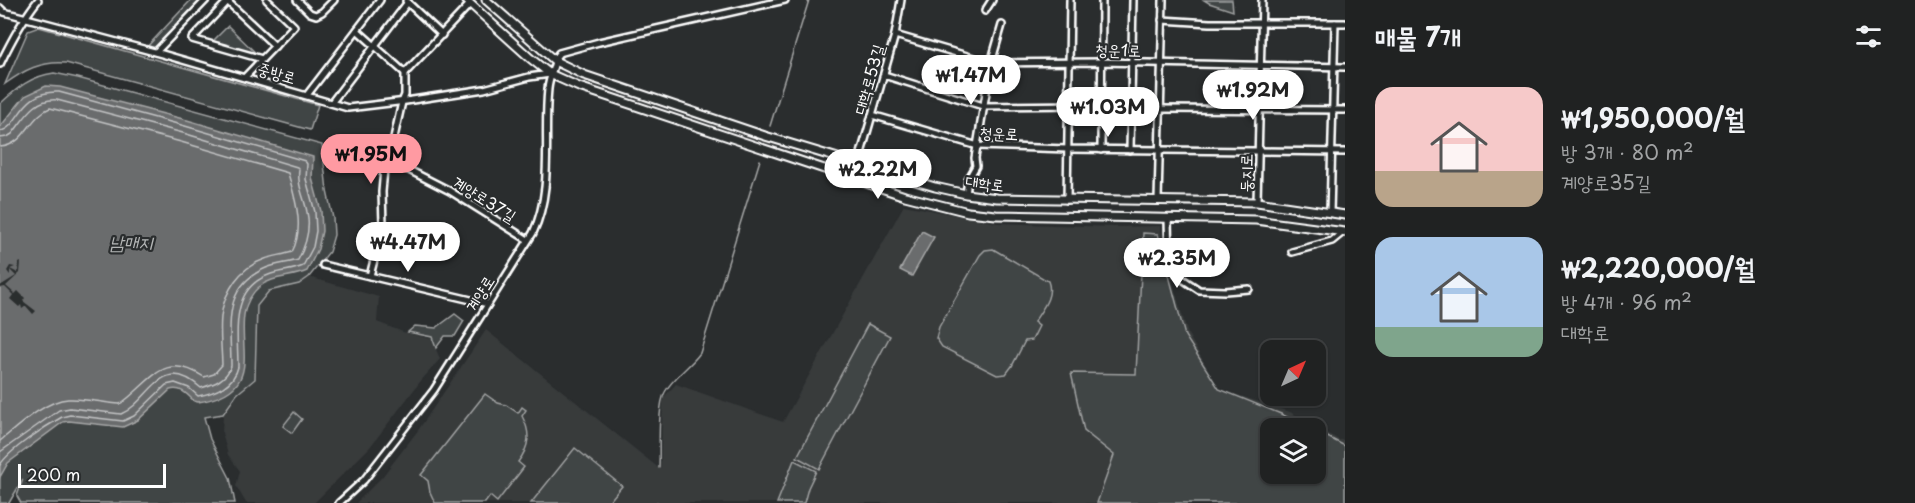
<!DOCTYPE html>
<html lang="ko">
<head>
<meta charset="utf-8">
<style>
	body { margin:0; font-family:"Playpen Sans","Poor Story",sans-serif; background:#282a2a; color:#f1f3f6; height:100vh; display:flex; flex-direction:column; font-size:22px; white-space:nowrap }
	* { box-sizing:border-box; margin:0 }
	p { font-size:20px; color:#a2a4a5 }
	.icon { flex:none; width:33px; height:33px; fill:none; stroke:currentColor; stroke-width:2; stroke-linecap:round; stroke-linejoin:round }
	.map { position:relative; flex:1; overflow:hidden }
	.side { display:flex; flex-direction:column; background:#202222; width:570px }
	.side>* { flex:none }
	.needle { width:39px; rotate:44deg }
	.fabs { position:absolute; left:1260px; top:340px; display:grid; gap:12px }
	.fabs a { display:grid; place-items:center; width:66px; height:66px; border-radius:12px; background:#202222; box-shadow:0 2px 4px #0004,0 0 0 2px #3d3f40; font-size:30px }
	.scale { position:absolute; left:18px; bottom:15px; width:148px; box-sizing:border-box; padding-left:6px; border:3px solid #fff; border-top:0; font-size:16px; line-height:21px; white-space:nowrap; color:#fff; -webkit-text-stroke:4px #2a2d2e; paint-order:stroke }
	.price { position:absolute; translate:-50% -51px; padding:0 14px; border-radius:21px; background:#fff; color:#222; font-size:20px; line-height:39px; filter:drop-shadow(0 2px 3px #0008) }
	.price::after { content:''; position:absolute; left:50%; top:36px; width:18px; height:14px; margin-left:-9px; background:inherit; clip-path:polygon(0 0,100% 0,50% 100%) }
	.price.on { background:#ff9aa2; color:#111 }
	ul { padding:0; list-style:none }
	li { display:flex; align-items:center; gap:18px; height:150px; padding:0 30px }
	li span { display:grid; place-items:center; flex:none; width:168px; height:120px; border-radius:18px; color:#555 }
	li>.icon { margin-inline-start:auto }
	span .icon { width:72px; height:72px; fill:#fffc; stroke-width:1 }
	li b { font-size:26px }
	h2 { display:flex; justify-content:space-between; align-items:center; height:72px; padding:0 30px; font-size:26px }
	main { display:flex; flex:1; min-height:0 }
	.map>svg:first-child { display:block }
</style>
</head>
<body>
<main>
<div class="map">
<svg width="1345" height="503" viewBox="0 0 1345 503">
	<rect width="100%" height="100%" fill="#2a2d2e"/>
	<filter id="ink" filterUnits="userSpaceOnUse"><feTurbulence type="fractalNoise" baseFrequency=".0167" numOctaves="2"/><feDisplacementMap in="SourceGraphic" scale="12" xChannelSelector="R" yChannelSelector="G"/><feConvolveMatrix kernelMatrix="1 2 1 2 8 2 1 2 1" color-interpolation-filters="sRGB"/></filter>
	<g filter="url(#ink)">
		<g fill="#373a3b" fill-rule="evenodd">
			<path d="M904 205 998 223 1115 227 1160 226 1170 274 1188 334 1219 389 1290 412 1339 440H1345V503H356L382 477 419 429 486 330 660 469 663 398 676 384 783 422ZM1270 429H1316V474H1270Z"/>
			<polygon points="309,277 379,297 377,322 403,332 432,339 440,359 420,382 370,447 314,503 246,503 236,486 240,471 228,455 222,433 223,414 237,394 255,379 257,306 269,291 299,284"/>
		</g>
		<g fill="#414445" stroke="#a0a2a2" stroke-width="1.5">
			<polygon points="191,0 201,0 156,47 151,51 145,49"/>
			<polygon points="1204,0 1232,0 1233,11 1209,3"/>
			<polygon points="228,26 262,59 210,44"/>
			<path d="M39 27 318 105 310 130 66 63C41 61 24 70 5 84L28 31Z"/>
			<path d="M54 73 78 78 322 145 327 191 333 218 334 235 329 252 309 277 299 284 269 291 257 306 255 379 237 394 223 414 204 417 210 439 230 478 235 503H21L17 496 23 479 9 503H0V104C17 88 31 76 54 73Z"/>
			<polygon points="1143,233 1158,234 1185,336 1219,389 1281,414 1311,429 1270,429 1270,474 1316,474 1316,431 1345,446 1345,503 1097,503 1114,455 1084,431 1071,373 1136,374"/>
			<path d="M993 249 1048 281C1054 296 1042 309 1034 322L1039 326 1032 340 1025 341 1012 366 1006 374 997 375 942 347 936 338 939 327 980 255 985 250Z"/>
			<polygon points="455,314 464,321 455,336 445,336 436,348 432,337 408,332 415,326 436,328"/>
			<polygon points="868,324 890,336 819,469 797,457"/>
			<path d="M485 394 498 403 506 405 518 413 522 407 526 410 522 416C531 433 530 446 518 462L524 467 497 502 490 496 485 503H435L430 492 428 481 421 475Z"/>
			<polygon points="294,412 302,419 292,433 283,426"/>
			<polygon points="575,448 622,486 608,503 531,503"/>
			<polygon points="794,460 816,471 808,488 804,503 777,503"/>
		</g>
		<g fill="#6a6c6d" stroke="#a6a7a7" stroke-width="1.5">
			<path d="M46 86 60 87 187 120 313 157 312 178 321 211 322 231 318 249 307 271C291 278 272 276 259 287 217 324 282 389 198 402L194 401C187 394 181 387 170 390L138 420 123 427 69 421 63 422 8 463 0 477V127L25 96Z"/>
			<polygon points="922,231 934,237 912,276 900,270"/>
		</g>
		<polygon fill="#2a2d2e" points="21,262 20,273 6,286 15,294 18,291 25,298 23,301 36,311 33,314 26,306 22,309 21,305 19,307 10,299 13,295 5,287 0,288 0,286 16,276 10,270 10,275 7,271 10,266 15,267 10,269 18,273 19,263"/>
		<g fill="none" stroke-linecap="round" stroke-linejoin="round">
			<g stroke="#c3c4c5" stroke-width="1.5">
				<path d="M0 131C20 128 19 90 59 92L185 126 305 161 307 164 306 179 315 212 316 231 313 247 303 266C293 271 282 270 271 274 229 288 238 332 238 367 234 385 215 393 198 396L189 388 175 383 166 385 134 416 123 421 70 415 62 417C46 426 9 450 0 465"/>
				<path d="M0 138 7 137 12 134C25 118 34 98 57 100L183 133 297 167 299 169C297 185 304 197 307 212 311 229 306 245 298 260 288 263 276 264 266 268 221 287 231 327 231 366 226 380 214 384 201 388 160 352 151 401 121 414L70 408 59 410 0 452"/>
				<path d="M0 147C25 146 29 116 50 108L181 142 288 173C295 199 305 227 292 252 283 255 273 256 265 259 253 263 243 270 235 281 215 309 221 332 222 365L214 374 204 377C162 349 150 384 120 404 103 403 85 398 68 399 46 400 17 427 0 441"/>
			</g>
			<g stroke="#a6a7a7" stroke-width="1.5">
				<polyline points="770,126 809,0"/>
				<path d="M659 468C660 450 657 406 665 392 673 377 690 367 700 353L760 160"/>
				<polyline points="656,503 657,502"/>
			</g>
			<defs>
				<g id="minor">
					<polyline points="226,0 275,46"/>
					<polyline points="229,0 192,39 262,59"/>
					<polyline points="297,0 310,13 316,15 322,12 334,0"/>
					<polyline points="406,1 442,35"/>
					<polyline points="0,8 4,12 162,54 348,108 406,101 484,89 529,77 550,74"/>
					<polyline points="985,11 992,0"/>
					<polyline points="1162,20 1210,23 1345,23"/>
					<polyline points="357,30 405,73"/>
					<polyline points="895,35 991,63 1101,62 1345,67"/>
					<polyline points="156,52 206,0"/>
					<path d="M0 64C11 41 22 20 38 0"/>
					<polyline points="884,75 983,106 1086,105"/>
					<polyline points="245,77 294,26 267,0"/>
					<polyline points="307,95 380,0"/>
					<polyline points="332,102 408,2"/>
					<polyline points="1160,109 1345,110"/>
					<polyline points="872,115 978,146 1067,149 1345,152"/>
					<polyline points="333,149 342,153 391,148 407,169 450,191 528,240"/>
					<polyline points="1101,150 1102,0"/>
					<polyline points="1130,150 1133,0"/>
					<polyline points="858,164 895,35 901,0"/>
					<polyline points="966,194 968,180 976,166 975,158 991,63 1002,25"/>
					<polyline points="1067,200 1070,0"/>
					<polyline points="1158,201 1163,0"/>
					<polyline points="1257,202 1262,0"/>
					<polyline points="1330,213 1335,23"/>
					<polyline points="1168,219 1169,260 1178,276 1199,290 1225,291 1249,289"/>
					<polyline points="1292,252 1332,241 1343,232"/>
					<polyline points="323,265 488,304"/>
					<polyline points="370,276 383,224 382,192 384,169 391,151 402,102 405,95 405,73 470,4"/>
					<path d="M339 503 364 480 434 390 533 233C554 188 543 138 548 89 549 78 554 68 556 57L559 53 599 42 785 0"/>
				</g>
				<g id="major">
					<polyline points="466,0 530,58 550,74 579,87 905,196 968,212 996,215 1256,220 1345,232"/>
					<polyline points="486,0 555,61 584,75 765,136 858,164 935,187 966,194 997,198 1257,202 1345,215"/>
				</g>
			</defs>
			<use href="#minor" stroke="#fff" stroke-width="10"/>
			<use href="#major" stroke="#fff" stroke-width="11"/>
			<use href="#minor" stroke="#2a2d2e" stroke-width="5"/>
			<use href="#major" stroke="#2a2d2e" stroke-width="7"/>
		</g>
	</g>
	<g text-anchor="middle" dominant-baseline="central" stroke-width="4.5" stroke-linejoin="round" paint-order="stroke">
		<g font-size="16" fill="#fff" stroke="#2a2d2e">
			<text transform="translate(1118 49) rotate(1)">청운1로</text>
			<text transform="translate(277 72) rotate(16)">중방로</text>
			<text transform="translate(868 79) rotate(-74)">대학로53길</text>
			<text transform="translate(999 132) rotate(3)">청운로</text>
			<text transform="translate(1245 173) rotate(-89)">둥지로</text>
			<text transform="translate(985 182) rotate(7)">대학로</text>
			<text transform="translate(485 198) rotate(32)">계양로37길</text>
			<text transform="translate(479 293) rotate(-58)">계양로</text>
		</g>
		<g font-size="18" font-style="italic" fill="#b4b6b6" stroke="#2a2d2e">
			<text x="131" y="241">남매지</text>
		</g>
	</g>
</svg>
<div class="fabs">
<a><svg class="needle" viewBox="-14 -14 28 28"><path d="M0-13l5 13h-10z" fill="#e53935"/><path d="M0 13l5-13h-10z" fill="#a2a4a5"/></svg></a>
<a><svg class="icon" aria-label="layers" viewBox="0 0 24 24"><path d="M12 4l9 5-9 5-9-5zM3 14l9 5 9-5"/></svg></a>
</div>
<div class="scale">200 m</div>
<b class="price" style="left:971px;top:106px">₩1.47M</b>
<b class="price" style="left:1253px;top:121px">₩1.92M</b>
<b class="price" style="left:1108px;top:138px">₩1.03M</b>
<b class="price on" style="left:371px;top:185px">₩1.95M</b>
<b class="price" style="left:878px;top:200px">₩2.22M</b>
<b class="price" style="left:408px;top:273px">₩4.47M</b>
<b class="price" style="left:1177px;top:289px">₩2.35M</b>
</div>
<section class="side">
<h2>매물 7개<svg class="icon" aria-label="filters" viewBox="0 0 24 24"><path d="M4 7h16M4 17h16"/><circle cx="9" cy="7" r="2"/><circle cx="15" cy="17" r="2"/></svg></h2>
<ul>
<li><span style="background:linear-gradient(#f6c9c9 70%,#b9a48a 0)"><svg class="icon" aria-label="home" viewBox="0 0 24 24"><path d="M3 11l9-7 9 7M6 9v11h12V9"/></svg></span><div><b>₩1,950,000/월</b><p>방 3개 · 80 m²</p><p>계양로35길</p></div></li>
<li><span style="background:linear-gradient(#a9c7e8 75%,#7fa58c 0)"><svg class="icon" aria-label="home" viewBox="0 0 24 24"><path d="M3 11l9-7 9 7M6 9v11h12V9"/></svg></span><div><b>₩2,220,000/월</b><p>방 4개 · 96 m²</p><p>대학로</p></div></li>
</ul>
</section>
</main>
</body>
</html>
